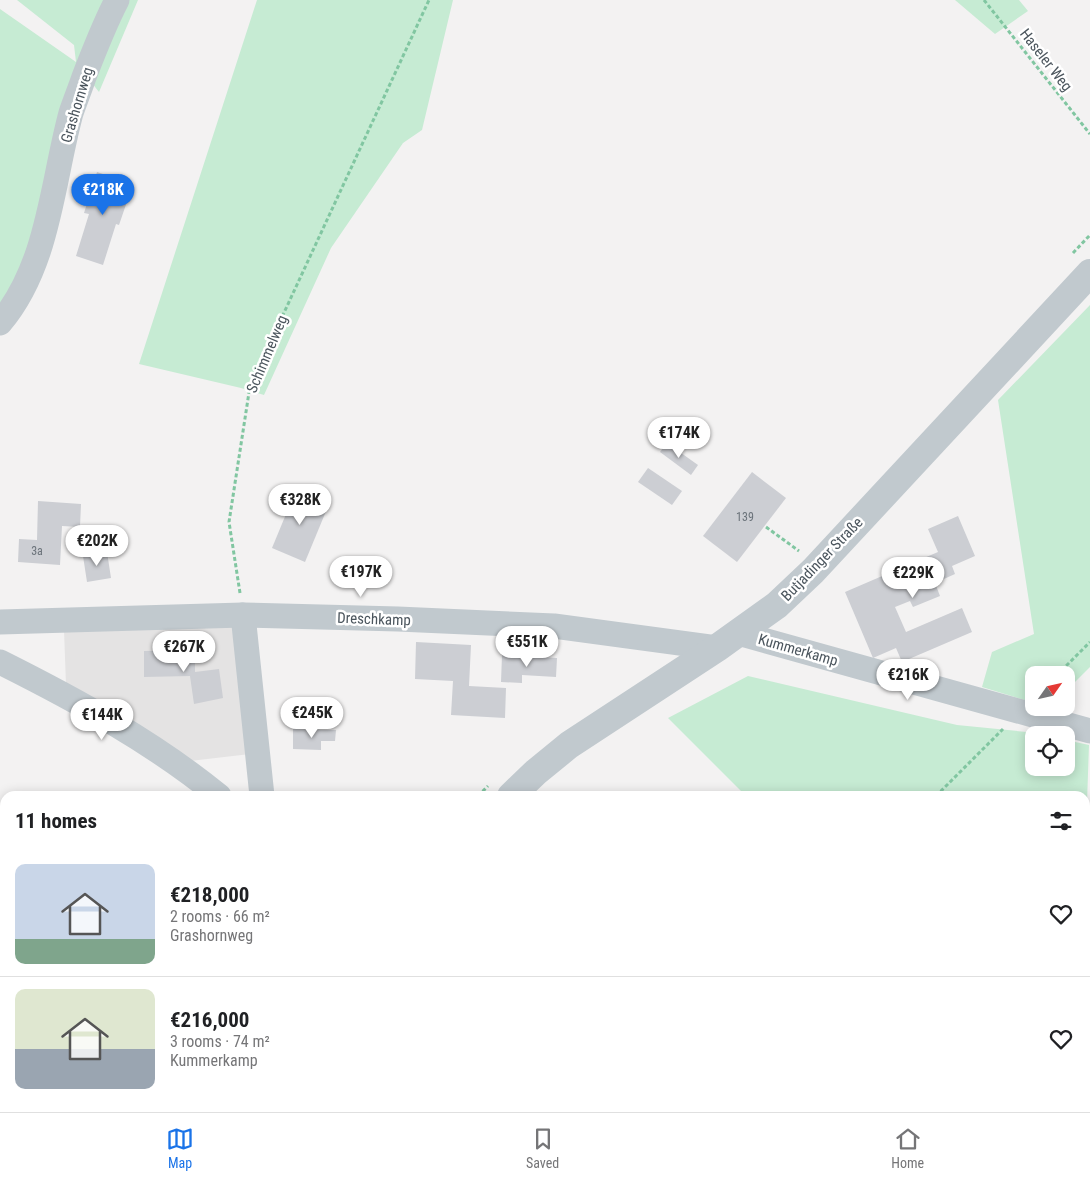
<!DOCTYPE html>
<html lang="en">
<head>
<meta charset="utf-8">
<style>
	body { margin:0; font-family:"Roboto Condensed",sans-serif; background:#f6f6f6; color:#202124; height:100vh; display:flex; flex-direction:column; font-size:19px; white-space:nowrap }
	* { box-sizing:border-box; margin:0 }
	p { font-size:16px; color:#757577 }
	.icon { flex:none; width:28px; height:28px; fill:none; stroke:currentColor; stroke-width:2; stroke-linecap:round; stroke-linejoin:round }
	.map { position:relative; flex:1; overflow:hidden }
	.panel { position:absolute; left:0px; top:791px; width:1090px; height:321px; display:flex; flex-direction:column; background:#fff; border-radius:15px 15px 0 0; box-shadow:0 2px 12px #0003 }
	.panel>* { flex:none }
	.needle { width:32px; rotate:56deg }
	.fabs { position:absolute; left:1025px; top:666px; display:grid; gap:10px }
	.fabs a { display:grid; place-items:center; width:50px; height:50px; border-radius:10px; background:#fff; box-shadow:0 2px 12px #0003; font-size:25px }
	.price { position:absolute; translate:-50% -42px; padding:0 11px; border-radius:18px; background:#fff; color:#222; font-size:16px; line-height:32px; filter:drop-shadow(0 1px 2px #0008) }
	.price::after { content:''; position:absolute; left:50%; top:30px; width:15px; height:11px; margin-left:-8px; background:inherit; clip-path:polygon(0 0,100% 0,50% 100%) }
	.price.selected { background:#1a73e8; color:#fff }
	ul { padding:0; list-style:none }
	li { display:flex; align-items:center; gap:15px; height:125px; padding:0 15px }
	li+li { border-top:1px solid #e0e0e0 }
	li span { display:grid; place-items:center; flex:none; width:140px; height:100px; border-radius:10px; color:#555 }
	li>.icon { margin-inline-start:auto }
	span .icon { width:60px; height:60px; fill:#fffc; stroke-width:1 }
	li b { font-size:21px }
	h2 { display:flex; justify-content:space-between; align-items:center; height:60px; padding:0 15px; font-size:21px }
	.tab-bar { display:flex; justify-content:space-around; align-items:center; height:70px; border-top:1px solid #e0e0e0; background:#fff; font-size:14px; color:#757577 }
	.tab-bar a { display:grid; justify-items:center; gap:2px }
	.tab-bar .selected { color:#1a73e8 }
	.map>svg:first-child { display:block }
</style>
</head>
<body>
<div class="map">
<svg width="1090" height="1112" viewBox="0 0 1090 1112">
	<rect width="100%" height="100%" fill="#f3f2f2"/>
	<polygon fill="#e4e3e3" points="234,625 250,754 190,761 66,685 64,630"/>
	<g fill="#c6ebd3">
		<polygon points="17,0 138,0 99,92 77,64 27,261 0,308 0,9 76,62 74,45"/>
		<polygon points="257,0 453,0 422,130 403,143 331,248 264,395 241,388 139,364"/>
		<polygon points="955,0 1019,0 1028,11 995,34"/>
		<polygon points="1090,305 1090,667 1066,691 1066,675 1034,675 1034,703 982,687 992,652 1034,634 998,400"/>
		<polygon points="748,676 957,725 1037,733 1047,735 1034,735 1034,768 1066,768 1066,740 1089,745 1085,860 1085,796 746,796 668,718"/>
		<polygon points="0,880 5,886 5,1011 0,1013"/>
		<polygon points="1085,927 1090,928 1090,1112 609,1112 603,1108 1085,1108"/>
	</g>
	<g fill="#ccced3">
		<polygon points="97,172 133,184 119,225 116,224 103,265 76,256 89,214 84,213"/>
		<polygon points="667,443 698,465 691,475 660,452"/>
		<polygon points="648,468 682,491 672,505 638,482"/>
		<polygon points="752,472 786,498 737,562 703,536"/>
		<polygon points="296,490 329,504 305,562 272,548"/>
		<polygon points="38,501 81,504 80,527 62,526 60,565 18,562 19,539 37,540"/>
		<polygon points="958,516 975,556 952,566 955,574 935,583 940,596 913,607 910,601 895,607 906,632 962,608 972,632 902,662 896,648 873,658 845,592 938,552 928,529"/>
		<polygon points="107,552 111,578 87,582 83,556"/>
		<polygon points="416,642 471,645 469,686 506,688 505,718 451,715 453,681 415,679"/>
		<polygon points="195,650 195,672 219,669 223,698 194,704 190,676 144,677 144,651"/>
		<polygon points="502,655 557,658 556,677 522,675 522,683 501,682"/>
		<polygon points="293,729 336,730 335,741 321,741 321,750 293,749"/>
		<polygon points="115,1108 168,1108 164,1112 120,1112"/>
		<polygon points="291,1108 323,1108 328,1112 287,1112"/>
	</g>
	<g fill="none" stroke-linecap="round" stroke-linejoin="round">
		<g stroke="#81c6a1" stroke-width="3" stroke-dasharray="4 2.5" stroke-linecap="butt">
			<polyline points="984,0 1090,134"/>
			<polyline points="1073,253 1090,235"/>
			<polyline points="766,527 799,551"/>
			<polyline points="240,593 229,522 250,386 429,0"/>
			<polyline points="1057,675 1090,642"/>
			<polyline points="478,796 488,786"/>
			<polyline points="936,796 1003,729"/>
			<polyline points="624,1112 628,1108"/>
		</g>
		<g stroke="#c1c9ce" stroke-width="25">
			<path d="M0 323C49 265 52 183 71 113 75 101 80 89 84 77 94 51 104 25 117 0"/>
			<polyline points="243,615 262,796"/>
			<polyline points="0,622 243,615 398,619 554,626 717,648"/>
			<polyline points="738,633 1090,731"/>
			<path d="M0 662C76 700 153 742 219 796"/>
			<polyline points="586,1108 591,1112"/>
		</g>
		<g stroke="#c1c9ce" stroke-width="28">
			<polyline points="511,796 536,772 569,745 717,648 777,605 813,571 1090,273"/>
			<polyline points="231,1112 235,1108"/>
		</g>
	</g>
	<g text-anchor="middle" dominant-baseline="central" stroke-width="5" stroke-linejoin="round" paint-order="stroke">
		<g font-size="12" fill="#6b737a">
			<text x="745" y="517">139</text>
			<text x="37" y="551">3a</text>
		</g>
		<g font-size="15" fill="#4b555d" stroke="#fff">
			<text transform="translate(1046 60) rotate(52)">Haseler Weg</text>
			<text transform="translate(77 105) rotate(-73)">Grashornweg</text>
			<text transform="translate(267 354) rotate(-67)">Schimmelweg</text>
			<text transform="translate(822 559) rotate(-46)">Butjadinger Straße</text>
			<text transform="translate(374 619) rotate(2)">Dreschkamp</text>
			<text transform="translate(798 650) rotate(16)">Kummerkamp</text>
		</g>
	</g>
</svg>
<div class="fabs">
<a><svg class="needle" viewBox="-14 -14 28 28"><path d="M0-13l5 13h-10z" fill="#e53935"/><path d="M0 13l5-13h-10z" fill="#757577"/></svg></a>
<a><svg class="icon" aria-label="locate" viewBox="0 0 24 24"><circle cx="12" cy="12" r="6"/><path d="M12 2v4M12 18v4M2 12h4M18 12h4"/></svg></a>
</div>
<b class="price selected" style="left:103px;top:216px">€218K</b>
<b class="price" style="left:679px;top:459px">€174K</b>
<b class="price" style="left:300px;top:526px">€328K</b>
<b class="price" style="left:97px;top:567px">€202K</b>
<b class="price" style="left:361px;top:598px">€197K</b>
<b class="price" style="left:913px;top:599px">€229K</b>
<b class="price" style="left:527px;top:668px">€551K</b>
<b class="price" style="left:184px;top:673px">€267K</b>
<b class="price" style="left:908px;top:701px">€216K</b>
<b class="price" style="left:312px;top:739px">€245K</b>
<b class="price" style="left:102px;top:741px">€144K</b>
<section class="panel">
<h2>11 homes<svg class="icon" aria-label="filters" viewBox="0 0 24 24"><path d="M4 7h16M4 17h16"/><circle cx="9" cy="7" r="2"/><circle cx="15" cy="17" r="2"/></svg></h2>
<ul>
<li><span style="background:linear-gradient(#c9d6e8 75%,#7fa58c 0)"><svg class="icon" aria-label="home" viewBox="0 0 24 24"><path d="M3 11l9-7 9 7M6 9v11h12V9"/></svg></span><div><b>€218,000</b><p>2 rooms · 66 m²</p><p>Grashornweg</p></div><svg class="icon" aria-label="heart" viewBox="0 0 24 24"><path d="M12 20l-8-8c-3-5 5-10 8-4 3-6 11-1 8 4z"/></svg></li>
<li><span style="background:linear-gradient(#dfe7d0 60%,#9aa5b1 0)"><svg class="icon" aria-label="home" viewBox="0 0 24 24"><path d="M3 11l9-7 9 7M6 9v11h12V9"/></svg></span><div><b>€216,000</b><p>3 rooms · 74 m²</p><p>Kummerkamp</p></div><svg class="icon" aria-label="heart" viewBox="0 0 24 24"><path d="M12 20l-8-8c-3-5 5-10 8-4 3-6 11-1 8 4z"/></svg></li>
</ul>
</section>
</div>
<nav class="tab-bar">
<a class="selected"><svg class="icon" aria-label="map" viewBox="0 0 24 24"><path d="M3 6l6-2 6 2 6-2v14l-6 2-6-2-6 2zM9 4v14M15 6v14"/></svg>Map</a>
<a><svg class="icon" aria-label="saved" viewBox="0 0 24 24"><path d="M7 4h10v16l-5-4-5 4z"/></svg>Saved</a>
<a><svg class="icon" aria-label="home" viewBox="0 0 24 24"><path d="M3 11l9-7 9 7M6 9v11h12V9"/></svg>Home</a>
</nav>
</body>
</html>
